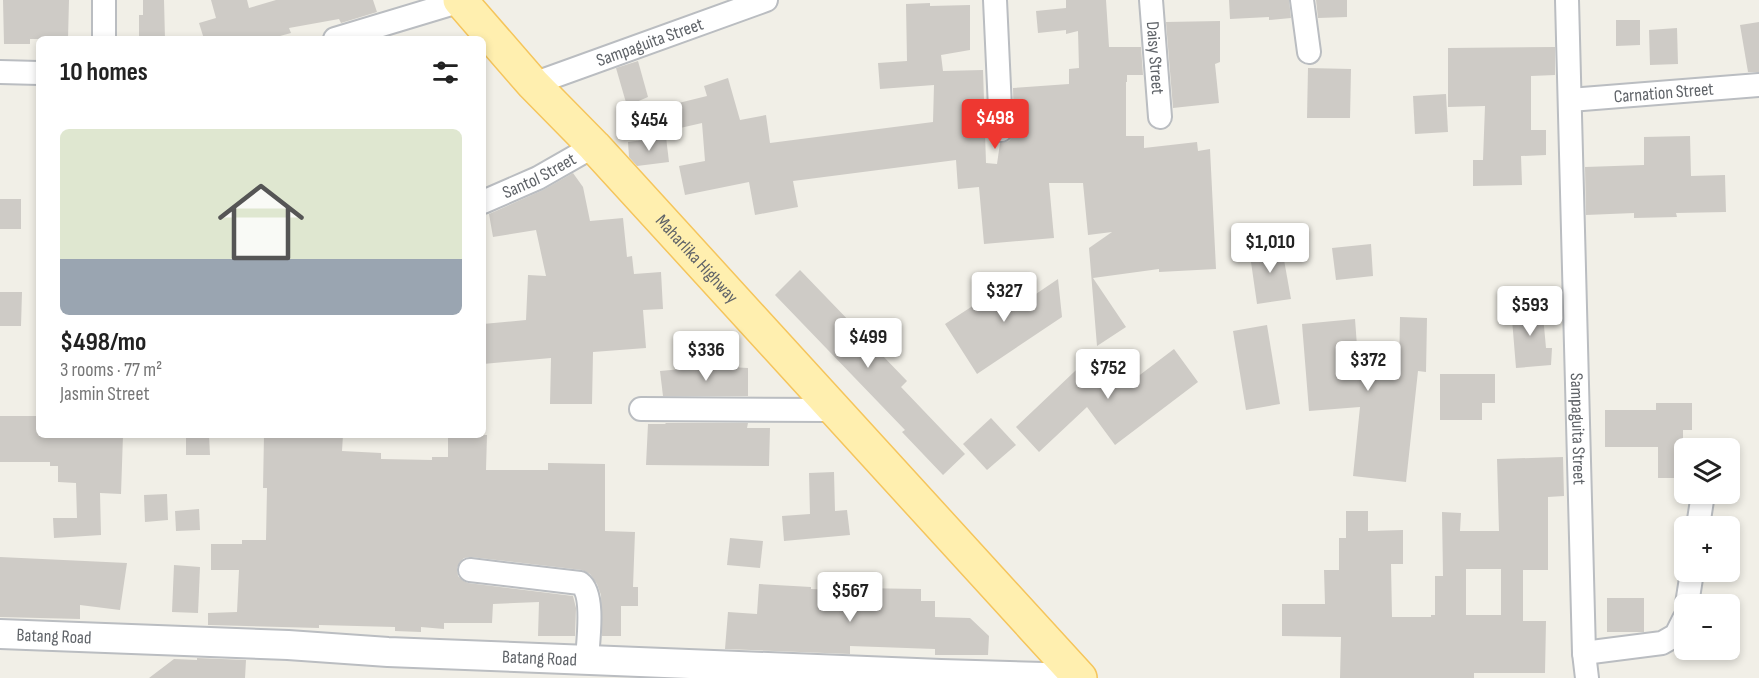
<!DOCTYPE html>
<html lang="en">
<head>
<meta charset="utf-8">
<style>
	body { margin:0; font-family:"Sofia Sans Condensed",sans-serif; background:#f2f2f2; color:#222; height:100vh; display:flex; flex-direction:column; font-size:22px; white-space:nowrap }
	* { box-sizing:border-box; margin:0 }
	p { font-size:20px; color:#767676 }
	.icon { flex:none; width:33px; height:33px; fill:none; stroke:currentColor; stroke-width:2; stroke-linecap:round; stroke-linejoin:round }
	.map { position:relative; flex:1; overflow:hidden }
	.details { position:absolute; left:36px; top:36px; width:450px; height:402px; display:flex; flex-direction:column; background:#fff; border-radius:9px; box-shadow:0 3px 9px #0003 }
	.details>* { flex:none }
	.tools { position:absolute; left:1674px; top:438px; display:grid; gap:12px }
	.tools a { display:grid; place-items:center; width:66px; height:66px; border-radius:9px; background:#fff; box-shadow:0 3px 9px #0003; font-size:30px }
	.price { position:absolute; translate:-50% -51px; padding:0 14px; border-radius:6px; background:#fff; color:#222; font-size:20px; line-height:39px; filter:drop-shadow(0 2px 3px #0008) }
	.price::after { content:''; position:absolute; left:50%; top:36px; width:18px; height:14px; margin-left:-9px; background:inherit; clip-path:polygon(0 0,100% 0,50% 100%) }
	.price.on { background:#ee3831; color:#fff }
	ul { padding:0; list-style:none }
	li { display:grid; align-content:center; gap:12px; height:318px; padding:0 24px }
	li span { display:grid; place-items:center; height:186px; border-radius:9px; color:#555 }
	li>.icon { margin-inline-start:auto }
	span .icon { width:108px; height:108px; fill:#fffc; stroke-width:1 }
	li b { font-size:26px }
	h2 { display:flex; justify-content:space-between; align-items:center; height:72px; padding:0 24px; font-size:26px }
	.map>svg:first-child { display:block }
</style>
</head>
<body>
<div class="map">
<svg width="1759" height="678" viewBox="0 0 1759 678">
	<rect width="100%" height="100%" fill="#f1efe7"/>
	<g fill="#cecbc6" fill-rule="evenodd">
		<polygon points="3,0 69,0 68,39 30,39 30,44 4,44"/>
		<polygon points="143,0 164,0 165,39 139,39 139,15 143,15"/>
		<polygon points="211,0 247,0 249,8 276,0 373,0 377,12 341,23 339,19 289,28 291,33 269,39 204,39 199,23 216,18"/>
		<polygon points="1066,0 1106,0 1109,47 1141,47 1143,75 1127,75 1127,82 1126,82 1126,136 1144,136 1144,148 1197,142 1198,151 1210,149 1216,269 1159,272 1159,269 1093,278 1126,327 1097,346 1089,248 1112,232 1088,235 1083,183 1049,183 1054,238 984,244 979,187 958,189 956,160 793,181 798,207 755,215 749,182 685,195 679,166 705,161 702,123 654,134 646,111 707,96 704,86 728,78 740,120 766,115 770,143 933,122 934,85 880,89 878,63 907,61 906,4 930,3 930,6 970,5 970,50 941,55 943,71 983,70 986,163 997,164 1000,143 1009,141 1013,136 1014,130 1013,88 1069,84 1069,69 1079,68 1078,31 1066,34 1066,30 1038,33 1036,11 1066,8"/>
		<polygon points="1229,0 1289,0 1291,18 1269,20 1269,17 1230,19"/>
		<polygon points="1316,0 1347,0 1347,17 1318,18"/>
		<polygon points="1616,20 1640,20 1640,45 1616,46"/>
		<polygon points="1220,21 1220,62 1215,64 1219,103 1173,108 1166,22"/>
		<polygon points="1759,22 1759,72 1748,72 1740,25"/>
		<polygon points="1677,28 1678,64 1650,65 1649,30"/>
		<polygon points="1555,47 1555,75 1531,76 1531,130 1546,130 1546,155 1521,156 1522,185 1473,186 1473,160 1483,160 1485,106 1448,107 1448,48"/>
		<polygon points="638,61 648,97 627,106 616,68"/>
		<polygon points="1308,68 1351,69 1350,118 1307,118"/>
		<polygon points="1446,94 1448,132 1415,134 1413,96"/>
		<polygon points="1690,136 1691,176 1725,175 1726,212 1676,213 1677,217 1634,218 1634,213 1586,215 1585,167 1644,165 1644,137"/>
		<polygon points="666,137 669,162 637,166 629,157 628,142"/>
		<polygon points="573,173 583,187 590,221 623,218 627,257 632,256 634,274 661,272 663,309 643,310 646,348 593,352 592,404 550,404 551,358 483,364 483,324 526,320 528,275 546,276 536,230 493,237 489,214 543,190"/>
		<rect x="0" y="199" width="21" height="30"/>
		<polygon points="1281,243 1291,299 1257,304 1249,248"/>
		<polygon points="1371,244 1373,276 1336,280 1332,248"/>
		<polygon points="800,270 907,381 901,387 965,454 943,475 902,432 905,430 775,295"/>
		<polygon points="1058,279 1062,317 977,374 945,324 1008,283 1013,292 1022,286 1030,298"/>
		<polygon points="0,292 22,292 21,326 0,326"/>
		<polygon points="1542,304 1546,348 1552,348 1551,365 1516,368 1511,307"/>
		<polygon points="1400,317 1427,318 1426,372 1418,371 1406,482 1353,476 1360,407 1309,411 1302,324 1355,319 1359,373 1396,372 1396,369 1399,369"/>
		<polygon points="1267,325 1280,404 1246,410 1233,331"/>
		<polygon points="1174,349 1198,382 1115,445 1087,407 1039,452 1016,427 1093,354 1124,387"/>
		<polygon points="713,366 748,368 748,396 663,396 660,371"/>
		<polygon points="1440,374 1495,374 1495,403 1482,403 1482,420 1440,420"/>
		<polygon points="1656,403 1692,403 1692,430 1683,430 1683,478 1658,478 1658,447 1605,447 1605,410 1656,410"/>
		<polygon points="0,416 39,416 39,435 123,435 121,494 100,493 101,535 54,538 53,518 77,518 76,483 58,482 58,466 50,466 50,462 0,462"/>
		<polygon points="991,418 1016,445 987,470 963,444"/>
		<polygon points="665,423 748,423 747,428 770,428 769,466 646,465 648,424 666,424"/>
		<polygon points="186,435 209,435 210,455 186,455"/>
		<polygon points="264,435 343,435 342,451 381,453 381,459 432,460 432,457 448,457 448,435 487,435 486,470 548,470 548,463 605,464 605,531 635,532 633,587 638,587 638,606 621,606 621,636 602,636 601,595 597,584 590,574 582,570 471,557 464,558 460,562 457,568 458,576 462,580 468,583 573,596 576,608 575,636 538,636 539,602 493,604 492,623 444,623 444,629 421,627 421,632 395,631 395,627 319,625 319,628 208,625 208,613 237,612 239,570 211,570 211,544 242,544 242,540 266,540 267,488 263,488"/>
		<path d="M1563 457 1564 496 1548 497V570H1523V621H1546L1545 673H1474V678H1340L1341 637 1282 636V604H1325L1324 570H1339V538H1346V511H1368V531L1403 530V564H1391L1392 617H1431V615H1435V576H1443L1442 512 1461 513 1460 531H1499L1497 459ZM1466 569H1501V615H1466Z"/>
		<polygon points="834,472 835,511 847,510 850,535 784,541 782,516 810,514 809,473"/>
		<polygon points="167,494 168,520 145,522 144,495"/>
		<polygon points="199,509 200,530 176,531 175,511"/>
		<polygon points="730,538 763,541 760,568 727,565"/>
		<polygon points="0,557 127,563 120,610 80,605 80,619 0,617"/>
		<polygon points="174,565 200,567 198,613 172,612"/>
		<polygon points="759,584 811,587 811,589 857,591 857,588 921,589 921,601 935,601 935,617 970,618 989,636 988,655 935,655 935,649 850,646 850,654 725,649 728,612 757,614"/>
		<rect x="1607" y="598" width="37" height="34"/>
		<polygon points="197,658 246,660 245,678 149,678 174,659 197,660"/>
	</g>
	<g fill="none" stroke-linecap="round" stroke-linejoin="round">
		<defs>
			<g id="minor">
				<polyline points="104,0 104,39"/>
				<polyline points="995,0 1001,130"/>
				<path id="s1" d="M1151 0 1160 117"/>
				<polyline points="1302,0 1309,52"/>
				<path id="s2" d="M1567 0 1584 653 1587 678"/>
				<polyline points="335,39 461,1"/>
				<polyline points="0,72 39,73"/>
				<path id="s3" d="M533 84 766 0"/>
				<path id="s4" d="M1570 100 1759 85"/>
				<path id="s5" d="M483 202 538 178 594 146"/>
				<polyline points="641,409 833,410"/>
				<polyline points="1698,526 1703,494"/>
				<path d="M470 570 580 583C595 594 588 641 587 659"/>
				<polyline points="1687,604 1692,572"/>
				<polyline points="1584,653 1662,643 1676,635 1684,619"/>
			</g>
			<g id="tertiary">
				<path id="s6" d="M0 634 288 645 388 652 941 674 1080 678"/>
			</g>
			<g id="primary">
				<path id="s7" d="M460 0 533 84 594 146 1080 678"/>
			</g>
		</defs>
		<use href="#minor" stroke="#babdc1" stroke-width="26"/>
		<use href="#tertiary" stroke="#babdc1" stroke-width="32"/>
		<use href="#primary" stroke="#f5c55c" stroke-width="36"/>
		<use href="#minor" stroke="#fff" stroke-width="22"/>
		<use href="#tertiary" stroke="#fff" stroke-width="28"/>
		<use href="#primary" stroke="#ffefaf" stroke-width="33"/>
	</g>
	<g text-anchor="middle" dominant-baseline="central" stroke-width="5" stroke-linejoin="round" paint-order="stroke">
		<g font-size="18" fill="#5f6368" stroke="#fff">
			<text stroke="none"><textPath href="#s3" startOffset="124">Sampaguita Street</textPath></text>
			<text stroke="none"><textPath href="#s1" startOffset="58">Daisy Street</textPath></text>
			<text stroke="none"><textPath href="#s4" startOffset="94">Carnation Street</textPath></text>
			<text stroke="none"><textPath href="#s5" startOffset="62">Santol Street</textPath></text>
			<text stroke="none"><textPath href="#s7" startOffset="351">Maharlika Highway</textPath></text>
			<text stroke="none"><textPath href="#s2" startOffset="429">Sampaguita Street</textPath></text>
			<text stroke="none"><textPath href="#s6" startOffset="54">Batang Road</textPath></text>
			<text stroke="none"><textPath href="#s6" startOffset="540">Batang Road</textPath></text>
		</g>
	</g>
</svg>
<div class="tools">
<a><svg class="icon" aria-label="layers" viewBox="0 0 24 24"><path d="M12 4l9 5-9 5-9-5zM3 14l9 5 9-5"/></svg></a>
<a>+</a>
<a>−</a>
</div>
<b class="price on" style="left:995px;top:150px">$498</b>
<b class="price" style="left:649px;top:152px">$454</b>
<b class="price" style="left:1270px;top:274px">$1,010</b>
<b class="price" style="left:1004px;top:323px">$327</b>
<b class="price" style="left:1530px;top:337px">$593</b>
<b class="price" style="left:868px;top:369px">$499</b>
<b class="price" style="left:706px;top:382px">$336</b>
<b class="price" style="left:1368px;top:392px">$372</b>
<b class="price" style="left:1108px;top:400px">$752</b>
<b class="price" style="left:850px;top:623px">$567</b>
<section class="details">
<h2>10 homes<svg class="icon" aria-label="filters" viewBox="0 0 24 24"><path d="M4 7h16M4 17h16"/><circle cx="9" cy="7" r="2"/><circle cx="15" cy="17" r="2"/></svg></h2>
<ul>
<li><span style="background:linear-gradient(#dfe7d0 70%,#9aa5b1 0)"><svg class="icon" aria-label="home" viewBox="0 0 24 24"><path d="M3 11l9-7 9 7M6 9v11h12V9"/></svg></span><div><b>$498/mo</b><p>3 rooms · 77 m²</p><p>Jasmin Street</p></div></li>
</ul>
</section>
</div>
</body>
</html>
